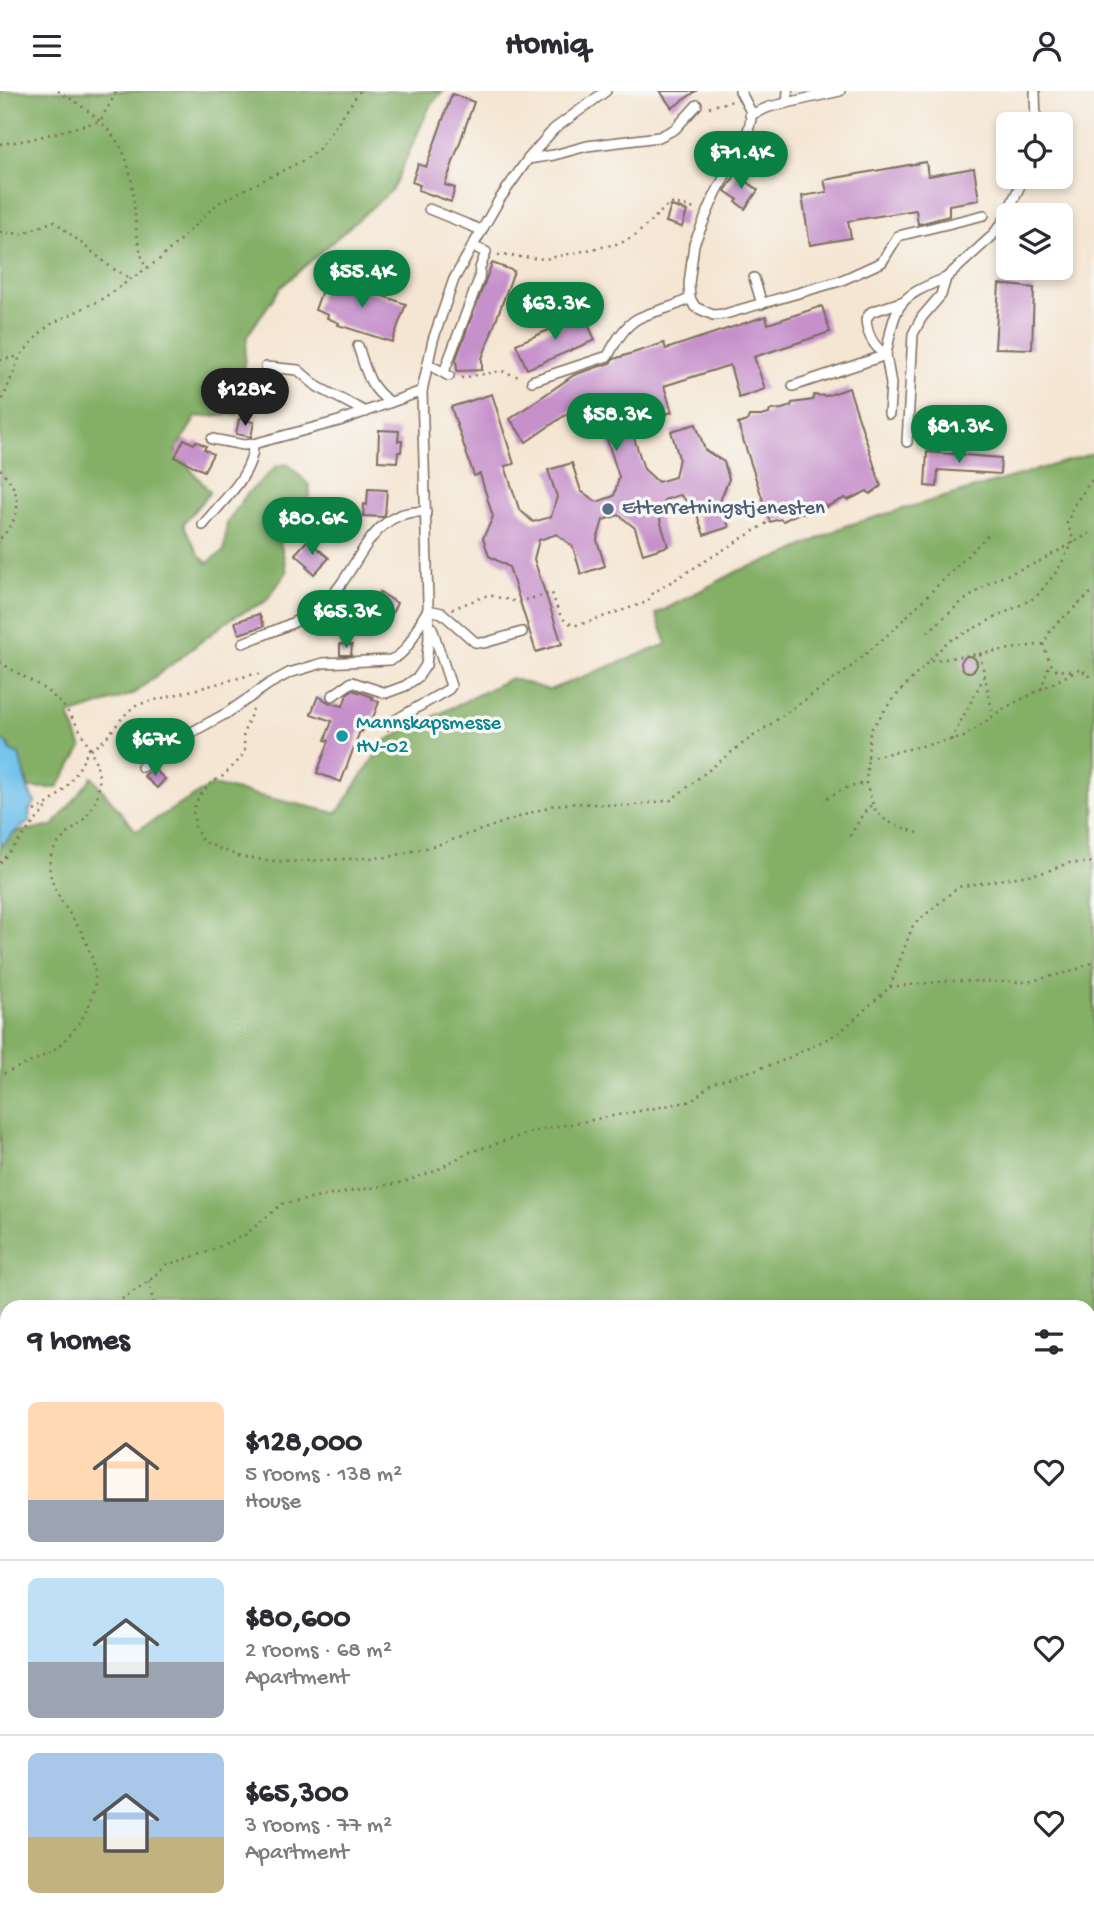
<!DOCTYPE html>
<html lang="en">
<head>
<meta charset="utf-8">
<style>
	body { margin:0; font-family:"Gochi Hand",sans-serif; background:#f2f2f3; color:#2b2b33; height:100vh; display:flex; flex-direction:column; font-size:26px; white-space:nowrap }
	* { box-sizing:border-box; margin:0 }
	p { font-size:23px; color:#7c7c81 }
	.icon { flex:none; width:38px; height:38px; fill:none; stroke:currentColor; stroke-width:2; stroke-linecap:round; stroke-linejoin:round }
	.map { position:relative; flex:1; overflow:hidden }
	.panel { position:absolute; left:0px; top:1209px; width:1096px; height:625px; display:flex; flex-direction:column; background:#fff; border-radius:21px 21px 0 0; box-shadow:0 4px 10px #0003 }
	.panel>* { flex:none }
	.fabs { position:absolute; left:996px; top:21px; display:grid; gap:14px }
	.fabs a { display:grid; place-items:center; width:77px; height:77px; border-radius:10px; background:#fff; box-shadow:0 4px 10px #0003; font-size:35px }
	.price { position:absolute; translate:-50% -60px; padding:0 16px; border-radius:24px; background:#0b8043; color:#fff; font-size:23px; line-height:46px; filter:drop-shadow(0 2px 4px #0008) }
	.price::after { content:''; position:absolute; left:50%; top:42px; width:21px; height:16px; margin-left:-10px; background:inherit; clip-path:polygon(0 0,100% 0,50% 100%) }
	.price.active { background:#222; color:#fff }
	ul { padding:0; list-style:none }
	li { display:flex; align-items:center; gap:21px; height:175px; padding:0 28px }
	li+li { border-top:2px solid #e1e1e2 }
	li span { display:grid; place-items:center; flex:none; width:196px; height:140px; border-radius:10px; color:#555 }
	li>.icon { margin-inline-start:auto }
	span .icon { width:84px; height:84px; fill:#fffc; stroke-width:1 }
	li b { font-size:30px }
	h2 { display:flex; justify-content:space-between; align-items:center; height:84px; padding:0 28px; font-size:30px }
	header { display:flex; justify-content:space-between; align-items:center; height:91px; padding:0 28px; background:#fff; font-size:32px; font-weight:700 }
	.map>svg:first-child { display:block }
</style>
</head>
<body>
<header><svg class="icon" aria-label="menu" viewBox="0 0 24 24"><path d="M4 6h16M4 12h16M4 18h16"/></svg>Homiq<svg class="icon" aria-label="person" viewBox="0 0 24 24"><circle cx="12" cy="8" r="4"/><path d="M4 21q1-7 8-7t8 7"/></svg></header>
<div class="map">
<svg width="1094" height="1833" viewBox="0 0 1094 1833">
	<rect width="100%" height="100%" fill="#f6f6f2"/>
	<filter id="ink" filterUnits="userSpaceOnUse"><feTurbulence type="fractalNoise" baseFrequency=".0143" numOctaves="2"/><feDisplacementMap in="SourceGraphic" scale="14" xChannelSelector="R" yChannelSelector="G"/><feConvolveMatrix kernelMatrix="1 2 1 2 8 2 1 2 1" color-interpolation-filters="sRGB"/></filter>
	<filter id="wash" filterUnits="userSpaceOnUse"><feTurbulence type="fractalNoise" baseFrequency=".00686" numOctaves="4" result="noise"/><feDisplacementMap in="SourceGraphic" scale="28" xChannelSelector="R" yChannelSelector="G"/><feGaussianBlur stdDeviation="1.57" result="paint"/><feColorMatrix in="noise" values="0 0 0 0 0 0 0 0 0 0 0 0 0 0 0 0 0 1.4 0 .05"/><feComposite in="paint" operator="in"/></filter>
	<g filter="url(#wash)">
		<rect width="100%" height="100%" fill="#f5e6d3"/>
		<g fill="#83af66" stroke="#5f6c42" stroke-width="2" fill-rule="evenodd">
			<polygon points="0,0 443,0 430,15 392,99 281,196 247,245 239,323 196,326 175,360 210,401 183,433 200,465 207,472 224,460 227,432 246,404 277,375 288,373 309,394 310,404 280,450 287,481 265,511 233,526 133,603 69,624 82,657 57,697 29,697 19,664 10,660 8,653 0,648"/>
			<path d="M1094 362V1833H0V756L15 741 53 735 92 686 136 740 212 694 337 722 385 650 511 587 549 599 667 553 656 523 740 479 785 464 845 435ZM7 1216H1088V1827H7Z"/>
		</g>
		<path fill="#6fc2eb" stroke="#557684" stroke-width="2" d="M0 648 8 653 10 660 19 664C23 677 27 703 35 711L29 720 30 730 15 741 0 756Z"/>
		<g id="blocks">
			<g fill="#c690cb">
				<polygon points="660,0 696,0 672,17"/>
				<polygon points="452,3 474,11 445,94 455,97 451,111 418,99 420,94 412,91 418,73 426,76"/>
				<polygon points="926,71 928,85 974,77 979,109 949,114 949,125 923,132 918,133 916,119 848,130 851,147 810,154 802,105 827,101 824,89"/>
				<polygon points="736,83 758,99 745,118 736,111 738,109 725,100"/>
				<polygon points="671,115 687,120 682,136 666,131"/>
				<polygon points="492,172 514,180 482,268 482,279 457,280 456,268"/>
				<polygon points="340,190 406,213 392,251 338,234 339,232 327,227 328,224 315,219 324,194 337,199"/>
				<polygon points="999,193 1034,197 1032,258 995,257"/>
				<polygon points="822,215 830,241 754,266 765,298 739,307 730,274 664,295 672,321 630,334 644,378 658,391 675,386 679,367 671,340 696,333 705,359 724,371 729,388 720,410 729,436 704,444 695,418 680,404 664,409 660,429 668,455 643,463 635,437 619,424 603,429 597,449 605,475 581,483 573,456 557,443 539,449 534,468 562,553 536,561 509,476 489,465 483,447 493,426 480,383 474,385 451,316 492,303 514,373 505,375 519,418 533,431 551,426 557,406 548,379 572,372 581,400 597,411 614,405 619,386 605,342 602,343 590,307 526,351 510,328 574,284 610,272 614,268 664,252 666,258 766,225 768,233"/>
				<polygon points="584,224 595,249 527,278 516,253"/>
				<polygon points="849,297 881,395 870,403 867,400 848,409 845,407 826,416 824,414 815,417 805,423 801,421 783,430 780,428 770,431 738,333 747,330 749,325 761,325 769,323 770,319 782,318 791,315 792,312 813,309 814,304 826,305"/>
				<polygon points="239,328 254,331 251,346 236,343"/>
				<polygon points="379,339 399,340 398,350 402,350 401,361 398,361 397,371 378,370"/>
				<polygon points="184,348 194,353 196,350 206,355 204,358 213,363 204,380 175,366"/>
				<polygon points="927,361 1001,367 1000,383 938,379 937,396 925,395"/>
				<polygon points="368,398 387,399 385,424 383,426 363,425 364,413 367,414"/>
				<polygon points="308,449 329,467 314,483 306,476 308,474 295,463"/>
				<polygon points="380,501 397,512 388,531 385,529 380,538 363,527"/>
				<polygon points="259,523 264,535 239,543 235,531"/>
				<polygon points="340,553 352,554 351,564 340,564"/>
				<circle cx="969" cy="573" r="8"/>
				<polygon points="353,599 373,606 372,608 379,611 372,629 368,627 362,641 360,640 341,691 317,682 329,650 325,649 332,630 311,623 318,605 330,612 343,615 347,603"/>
				<polygon points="153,677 165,688 157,697 144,685"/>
			</g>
		</g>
	</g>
	<g filter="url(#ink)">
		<use href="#blocks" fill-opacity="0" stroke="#7c6c5d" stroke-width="2"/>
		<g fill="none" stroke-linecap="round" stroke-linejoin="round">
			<defs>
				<g id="lane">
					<polyline points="740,0 750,19 751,28 748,40 715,104 694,153 689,193 690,207 695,216 713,224 725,223 840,190 882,171 898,145 984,124"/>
					<polyline points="1035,0 1036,33"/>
					<polyline points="787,12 788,0"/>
					<polyline points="750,24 769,16 840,0"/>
					<polyline points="528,68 554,64 587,55 659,46 675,38 697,14"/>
					<polyline points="429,118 481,139"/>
					<polyline points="754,187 762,213"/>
					<path d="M358 255C366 279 368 296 390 311"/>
					<polyline points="428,273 449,285"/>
					<polyline points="266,276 298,279 318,296 366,321"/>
					<polyline points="444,281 479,188 480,177 486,161 472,155"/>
					<path d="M532 290 608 265C614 253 625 235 637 228 653 219 673 218 690 207"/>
					<path d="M793 295 886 264C896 212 896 207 946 187"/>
					<path d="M889 323 891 293 886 264C873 255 867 244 866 228L871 221 901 211"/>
					<polyline points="212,348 244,354 253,353 339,330 422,300"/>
					<polyline points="907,351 913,243 922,226 941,204 946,187 992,145 1003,131 1024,86"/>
					<path d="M203 434C221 411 254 384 253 353"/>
					<polyline points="428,519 442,522 475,551 484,552 522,541"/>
					<path d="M243 552C269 541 300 532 322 514 360 483 368 415 426 421"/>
					<polyline points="332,605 352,591 386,602 405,595 418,586 426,574 429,547 422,300 433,249 454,188 499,109 528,68 554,38 606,0"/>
					<polyline points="387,634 449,598 451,595 432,537"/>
					<path d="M142 676 181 647 227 622 269 593 289 582 323 572 390 569C411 562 415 536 428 519"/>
				</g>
			</defs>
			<use href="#lane" stroke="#7c6c5d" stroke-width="12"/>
			<g stroke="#7c6c5d" stroke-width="2.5" stroke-dasharray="2 5" stroke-linecap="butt">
				<path d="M58 0C82 14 107 32 121 57 134 81 133 109 136 136 137 150 142 164 145 178"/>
				<polyline points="709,16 733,10"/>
				<polyline points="0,53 28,49 100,30 117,0"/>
				<polyline points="0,141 21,143 54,130 112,177 131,188"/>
				<polyline points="498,164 545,168 621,152 636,144 667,115 674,112 698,119"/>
				<polyline points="0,269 20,265"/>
				<polyline points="461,287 502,280 522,287"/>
				<polyline points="0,315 20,265 43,239 53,232 102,208 160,168 218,112 304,69 318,59 360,0"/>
				<path d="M0 378C23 402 23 424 0 448"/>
				<path d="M452 518 488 504 518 511 552 502C558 518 559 533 579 534L647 511 653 502 767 432"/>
				<polyline points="928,541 959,513 992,490 1040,470 1094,440"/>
				<polyline points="1043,553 1050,572 1057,579 1073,580"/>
				<polyline points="980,563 993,624"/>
				<polyline points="931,570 1043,553 1052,537 1094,499"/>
				<path d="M0 571C17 583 37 591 53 605 66 616 74 629 82 643 102 676 109 705 78 734 63 747 46 759 50 781 54 805 71 822 82 842 88 855 96 874 95 888 95 914 74 944 53 959 38 970 17 976 0 984"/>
				<polyline points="1041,598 1050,572"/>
				<polyline points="253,618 243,643 245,658 241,667 223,685 211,692 199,705 193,719 195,736 202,750 240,766 283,771 389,766 437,754 554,714 577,712 628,715 671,709 738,656 846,580 892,540 991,441"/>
				<polyline points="951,649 985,584"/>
				<path d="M91 659C111 647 118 627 136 614L254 583H264"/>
				<polyline points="867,667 964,646 1003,618 1080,578 1094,588"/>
				<polyline points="827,707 846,697 866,692"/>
				<path d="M34 720C63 708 77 683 90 656"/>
				<polyline points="918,742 893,733 882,727 874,717 866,692 870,640 892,609 947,551 1036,506 1057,480 1074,450 1067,432 1074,414 1094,386"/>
				<polyline points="850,745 863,723 872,713"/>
				<polyline points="0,772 49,714"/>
				<polyline points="890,896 947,890 1027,891 1073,880 1094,871"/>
				<polyline points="149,1190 154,1216"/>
				<polyline points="110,1216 149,1190 166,1174 205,1162 245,1144 282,1113 404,1091 435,1080 467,1062 539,1039 692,1010 712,992 780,971 839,942 890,896 913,834 958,796 1045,781 1068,772 1089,772 1094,769"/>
				<polyline points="0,1251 7,1250"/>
				<polyline points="1088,1292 1094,1291"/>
				<polyline points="0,1334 7,1337"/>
				<polyline points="0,1427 7,1425"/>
				<polyline points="1088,1765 1094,1763"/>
				<polyline points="956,1827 963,1833"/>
				<polyline points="989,1833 990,1827"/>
			</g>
			<use href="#lane" stroke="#fff" stroke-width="9"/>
		</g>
	</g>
	<circle fill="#5c6f8a" stroke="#f6f6f2" stroke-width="2.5" cx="608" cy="418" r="7"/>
	<circle fill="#0f9aa8" stroke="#f6f6f2" stroke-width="2.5" cx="342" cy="645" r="7"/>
	<g text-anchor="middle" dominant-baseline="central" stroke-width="7" stroke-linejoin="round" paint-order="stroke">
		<g font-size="21" fill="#4e5e75" stroke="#f6f6f2" text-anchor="start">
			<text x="622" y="418">Etterretningstjenesten</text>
		</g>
		<g font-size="21" fill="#0d838f" stroke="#f6f6f2" text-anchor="start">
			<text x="356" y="633">Mannskapsmesse<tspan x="356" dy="24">HV-02</tspan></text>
		</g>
	</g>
</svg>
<div class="fabs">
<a><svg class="icon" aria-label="locate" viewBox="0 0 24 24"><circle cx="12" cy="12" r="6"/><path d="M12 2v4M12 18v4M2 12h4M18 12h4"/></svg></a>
<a><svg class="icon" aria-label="layers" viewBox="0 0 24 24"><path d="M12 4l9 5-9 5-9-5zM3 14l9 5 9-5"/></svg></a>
</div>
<b class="price" style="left:741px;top:100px">$71.4K</b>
<b class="price" style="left:362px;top:219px">$55.4K</b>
<b class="price" style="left:555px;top:251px">$63.3K</b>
<b class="price active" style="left:245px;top:337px">$128K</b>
<b class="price" style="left:616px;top:362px">$58.3K</b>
<b class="price" style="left:959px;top:374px">$81.3K</b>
<b class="price" style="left:312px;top:466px">$80.6K</b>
<b class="price" style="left:346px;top:559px">$65.3K</b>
<b class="price" style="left:155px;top:687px">$67K</b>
<section class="panel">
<h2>9 homes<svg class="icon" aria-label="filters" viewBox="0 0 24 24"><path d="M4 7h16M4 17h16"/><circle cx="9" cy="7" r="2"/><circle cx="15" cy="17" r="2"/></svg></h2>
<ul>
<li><span style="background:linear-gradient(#ffd9b3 70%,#9aa5b1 0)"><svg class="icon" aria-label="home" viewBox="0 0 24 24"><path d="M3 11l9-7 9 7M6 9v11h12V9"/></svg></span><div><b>$128,000</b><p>5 rooms · 138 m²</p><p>House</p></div><svg class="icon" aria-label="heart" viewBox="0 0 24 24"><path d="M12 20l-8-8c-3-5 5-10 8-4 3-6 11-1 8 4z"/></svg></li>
<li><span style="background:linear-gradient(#bfe0f5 60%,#9aa5b1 0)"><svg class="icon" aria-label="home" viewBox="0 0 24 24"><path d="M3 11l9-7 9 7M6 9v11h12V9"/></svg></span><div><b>$80,600</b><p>2 rooms · 68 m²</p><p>Apartment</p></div><svg class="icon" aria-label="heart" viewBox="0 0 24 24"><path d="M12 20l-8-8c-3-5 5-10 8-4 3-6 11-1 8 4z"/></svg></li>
<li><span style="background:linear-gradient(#a9c7e8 60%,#c2b280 0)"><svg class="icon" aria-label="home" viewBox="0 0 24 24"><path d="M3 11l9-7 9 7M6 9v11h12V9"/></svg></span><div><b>$65,300</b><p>3 rooms · 77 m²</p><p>Apartment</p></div><svg class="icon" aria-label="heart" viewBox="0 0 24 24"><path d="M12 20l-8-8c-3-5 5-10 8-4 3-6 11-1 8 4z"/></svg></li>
</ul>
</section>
</div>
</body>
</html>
